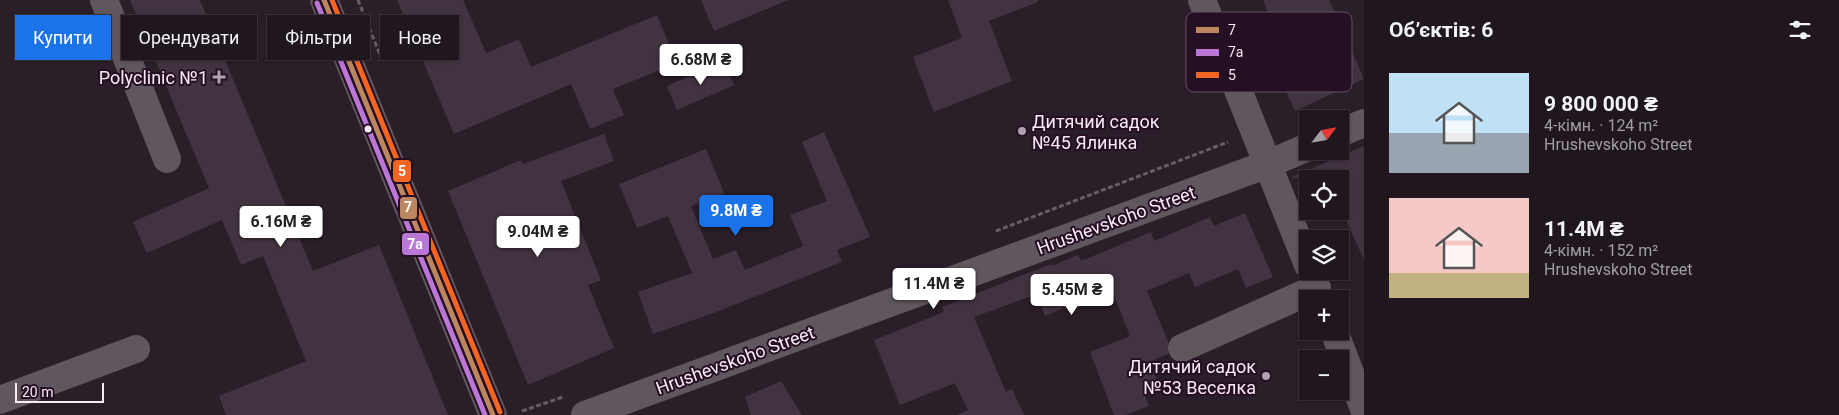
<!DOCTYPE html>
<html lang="uk">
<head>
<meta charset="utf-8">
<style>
	body { margin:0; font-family:Roboto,sans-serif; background:#2d232b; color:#f1f3f6; height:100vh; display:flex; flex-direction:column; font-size:19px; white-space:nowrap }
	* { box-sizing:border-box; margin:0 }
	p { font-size:16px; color:#a29fa4 }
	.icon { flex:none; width:28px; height:28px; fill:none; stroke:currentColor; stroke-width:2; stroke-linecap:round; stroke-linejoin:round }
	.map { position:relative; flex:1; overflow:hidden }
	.panel { display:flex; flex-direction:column; background:#20161e; width:475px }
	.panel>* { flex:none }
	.guide { position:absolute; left:15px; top:15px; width:475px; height:45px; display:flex; gap:10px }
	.needle { width:32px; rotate:59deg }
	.tools { position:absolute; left:1299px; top:110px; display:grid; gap:10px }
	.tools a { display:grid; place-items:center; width:50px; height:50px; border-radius:0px; background:#20161e; box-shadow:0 1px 4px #0004,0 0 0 1px #3d353c; font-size:25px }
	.scale { position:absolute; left:15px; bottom:12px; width:89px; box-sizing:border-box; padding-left:5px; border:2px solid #f9eaf6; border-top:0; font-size:14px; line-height:18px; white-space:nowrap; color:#f9eaf6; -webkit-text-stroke:4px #241022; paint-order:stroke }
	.price { position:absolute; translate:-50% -42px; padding:0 11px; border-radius:5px; background:#fff; color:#222; font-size:16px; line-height:32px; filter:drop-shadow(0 1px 2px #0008) }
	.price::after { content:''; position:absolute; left:50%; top:30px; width:15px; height:11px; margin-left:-8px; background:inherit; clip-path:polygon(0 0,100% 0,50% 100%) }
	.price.active { background:#1a73e8; color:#fff }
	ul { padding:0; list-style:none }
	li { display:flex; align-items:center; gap:15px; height:125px; padding:0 25px }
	li span { display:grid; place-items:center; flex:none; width:140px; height:100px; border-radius:0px; color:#555 }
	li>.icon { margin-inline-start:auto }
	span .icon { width:60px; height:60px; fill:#fffc; stroke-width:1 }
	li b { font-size:21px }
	h2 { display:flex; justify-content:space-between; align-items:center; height:60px; padding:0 25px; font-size:21px }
	.tag { padding:0 18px; border-radius:0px; background:#20161e; box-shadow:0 1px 4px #0004,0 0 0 1px #3d353c; font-size:18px; line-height:45px }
	.tag.active { background:#1a73e8; color:#fff }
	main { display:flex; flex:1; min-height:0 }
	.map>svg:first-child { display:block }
</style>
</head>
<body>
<main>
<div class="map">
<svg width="1364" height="415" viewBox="0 0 1364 415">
	<rect width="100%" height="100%" fill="#2a1e28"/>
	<g fill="#423340">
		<polygon points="130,0 200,0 313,271 379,245 448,415 226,415 219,396 306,361 263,256 241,265 222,220 147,253 133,222 209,188"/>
		<polygon points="397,0 463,0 486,53 519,39 531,67 657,15 677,63 613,89 624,115 590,129 571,84 454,134"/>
		<polygon points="701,0 788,0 714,31"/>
		<polygon points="948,0 1038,0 1038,2 989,21 1012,81 934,112 913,57 962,38"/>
		<polygon points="1263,0 1329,0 1364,79 1295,111 1269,54 1282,48"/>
		<polygon points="724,61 734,85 677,110 667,86"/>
		<polygon points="824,132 870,237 837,250 842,262 711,314 653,334 638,292 692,273 668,216 637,228 619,184 706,149 724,193 691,206 713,259 736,250 745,270 803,246 790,215 827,201 802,142"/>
		<polygon points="604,134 614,161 561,181 601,280 588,285 614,348 528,385 448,191 521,160 523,164"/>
		<polygon points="1364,146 1364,260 1340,206 1340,179 1290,178"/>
		<polygon points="1245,213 1273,277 1246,288 1238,269 1195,287 1189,273 1147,291 1168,341 1168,354 1149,362 1157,381 1142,387 1149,406 1126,415 1114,415 1090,352 1130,336 1113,293 1078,308 1076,303 1045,316 1037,294 974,317 1006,392 1012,389 1024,415 957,415 968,410 955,383 900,405 874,340 944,312 942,307 1051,264 1052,266 1078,255 1081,261 1151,232 1154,241 1210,217 1214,226"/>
		<polygon points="781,381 802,415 751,415 745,397"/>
	</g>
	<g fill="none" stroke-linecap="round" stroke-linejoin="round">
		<g stroke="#665f65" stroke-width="3" stroke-dasharray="5 2.5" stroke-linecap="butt">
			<polyline points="358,0 381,57"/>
			<polyline points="996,231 1228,142"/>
			<polyline points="522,411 563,397"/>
		</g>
		<g stroke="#5f565e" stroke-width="28">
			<polyline points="104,0 167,159"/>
			<polyline points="324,0 493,415"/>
			<polyline points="1202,0 1308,265"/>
			<polyline points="1340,133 1364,123"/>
			<polyline points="1334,331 1364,409"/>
			<polyline points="1182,348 1317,288"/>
			<polyline points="0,400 136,349"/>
			<polyline points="585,415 1268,164 1308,147"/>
		</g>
		<defs>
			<polyline id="bus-1" points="324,0 493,415"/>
			<polyline id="bus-2" points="317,3 485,415"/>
			<polyline id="bus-3" points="332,0 500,412"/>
		</defs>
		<use href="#bus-1" stroke="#241022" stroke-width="9"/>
		<use href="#bus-2" stroke="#241022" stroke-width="9"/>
		<use href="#bus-3" stroke="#241022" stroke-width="9"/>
		<use href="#bus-1" stroke="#bb8660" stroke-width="5"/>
		<use href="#bus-2" stroke="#ba77d6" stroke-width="5"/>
		<use href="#bus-3" stroke="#f26522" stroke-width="5"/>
	</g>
	<g fill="#b1a3ae" stroke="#241022" stroke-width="2">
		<path d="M216.5 69.5h5v5h5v5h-5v5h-5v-5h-5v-5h5z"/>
		<circle cx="1022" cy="131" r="5"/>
		<circle cx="1266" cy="376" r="5"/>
	</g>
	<circle fill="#f9eaf6" stroke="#241022" stroke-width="2" cx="368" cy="129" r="4.5"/>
	<g text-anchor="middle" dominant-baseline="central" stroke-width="4" stroke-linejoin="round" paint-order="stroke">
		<g font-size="18" fill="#f9eaf6" stroke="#241022" text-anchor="end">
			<text x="208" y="77">Polyclinic №1</text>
			<text x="1032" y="121" text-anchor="start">Дитячий садок<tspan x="1032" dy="21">№45 Ялинка</tspan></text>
			<text x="1256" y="366">Дитячий садок<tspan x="1256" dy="21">№53 Веселка</tspan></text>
		</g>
		<g font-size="18" fill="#f9eaf6" stroke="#241022">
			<text transform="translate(1116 220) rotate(-20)">Hrushevskoho Street</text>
			<text transform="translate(735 360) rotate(-20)">Hrushevskoho Street</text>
		</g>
	</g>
	<rect x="1186" y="12" width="166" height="80" rx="8" fill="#241022" stroke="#645162" stroke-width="1"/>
	<rect x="1196" y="27" width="23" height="6" fill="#bb8660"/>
	<rect x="1196" y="49" width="23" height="7" fill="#ba77d6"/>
	<rect x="1196" y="72" width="23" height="6" fill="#f26522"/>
	<g font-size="14" fill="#f9eaf6">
		<text x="1228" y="35">7</text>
		<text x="1228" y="57">7а</text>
		<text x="1228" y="80">5</text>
	</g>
	<g stroke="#241022" stroke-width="2">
		<rect x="392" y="159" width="20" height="24" rx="5" fill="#f26522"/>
		<rect x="399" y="196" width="19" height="24" rx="5" fill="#bb8660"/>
		<rect x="401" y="232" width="29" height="24" rx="5" fill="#ba77d6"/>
	</g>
	<g font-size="14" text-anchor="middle" font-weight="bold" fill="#fff">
		<text x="402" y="176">5</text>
		<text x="408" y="212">7</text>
		<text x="415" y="249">7а</text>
	</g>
</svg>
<div class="tools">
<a><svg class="needle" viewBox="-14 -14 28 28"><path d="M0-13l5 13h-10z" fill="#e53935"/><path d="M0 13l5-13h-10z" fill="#a29fa4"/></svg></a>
<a><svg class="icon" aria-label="locate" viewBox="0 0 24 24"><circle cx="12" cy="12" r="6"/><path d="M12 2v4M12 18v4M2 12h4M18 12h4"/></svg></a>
<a><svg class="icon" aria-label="layers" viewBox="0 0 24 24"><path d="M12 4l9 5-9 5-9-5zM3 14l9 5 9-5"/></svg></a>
<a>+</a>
<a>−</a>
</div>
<div class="scale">20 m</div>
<b class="price" style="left:701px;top:86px">6.68M ₴</b>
<b class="price active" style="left:736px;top:237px">9.8M ₴</b>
<b class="price" style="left:281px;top:248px">6.16M ₴</b>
<b class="price" style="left:538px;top:258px">9.04M ₴</b>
<b class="price" style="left:934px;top:310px">11.4M ₴</b>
<b class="price" style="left:1072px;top:316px">5.45M ₴</b>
<div class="guide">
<a class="tag active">Купити</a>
<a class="tag">Орендувати</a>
<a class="tag">Фільтри</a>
<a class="tag">Нове</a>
</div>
</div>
<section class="panel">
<h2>Об’єктів: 6<svg class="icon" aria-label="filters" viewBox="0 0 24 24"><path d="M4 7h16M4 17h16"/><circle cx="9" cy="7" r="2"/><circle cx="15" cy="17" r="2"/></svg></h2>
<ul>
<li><span style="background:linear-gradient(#bfe0f5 60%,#9aa5b1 0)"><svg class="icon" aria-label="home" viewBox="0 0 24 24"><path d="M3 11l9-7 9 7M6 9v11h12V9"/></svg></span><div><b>9 800 000 ₴</b><p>4-кімн. · 124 m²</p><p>Hrushevskoho Street</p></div></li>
<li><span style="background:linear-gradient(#f6c9c9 75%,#c2b280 0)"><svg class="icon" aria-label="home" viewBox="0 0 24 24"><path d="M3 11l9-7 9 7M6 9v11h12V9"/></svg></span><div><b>11.4M ₴</b><p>4-кімн. · 152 m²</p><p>Hrushevskoho Street</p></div></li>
</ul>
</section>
</main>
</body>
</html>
